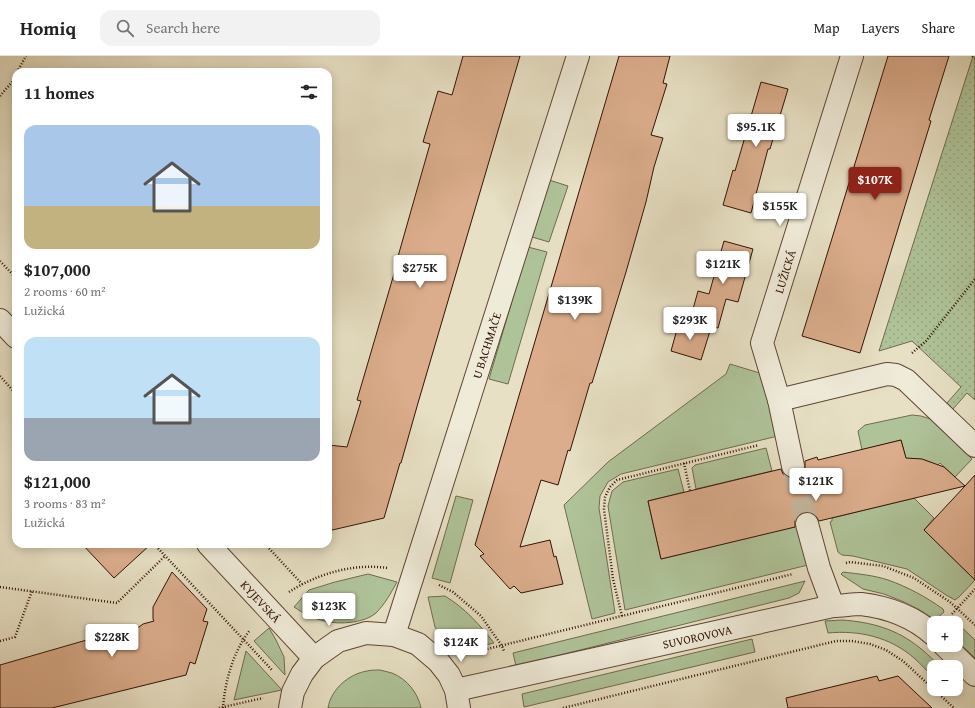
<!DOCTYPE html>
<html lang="en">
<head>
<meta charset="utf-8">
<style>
	body { margin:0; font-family:"Gentium Book Plus",serif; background:#f2f2f2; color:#222; height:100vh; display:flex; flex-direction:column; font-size:15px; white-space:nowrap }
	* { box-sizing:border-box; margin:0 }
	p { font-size:13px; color:#767676 }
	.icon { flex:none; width:22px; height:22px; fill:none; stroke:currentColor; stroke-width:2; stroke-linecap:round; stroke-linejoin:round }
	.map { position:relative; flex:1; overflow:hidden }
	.panel { position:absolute; left:12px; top:12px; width:320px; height:480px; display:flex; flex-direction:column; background:#fff; border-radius:12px; box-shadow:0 2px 10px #0003 }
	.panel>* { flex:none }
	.buttons { position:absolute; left:927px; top:560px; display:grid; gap:8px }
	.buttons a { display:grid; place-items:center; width:36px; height:36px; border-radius:8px; background:#fff; box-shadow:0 2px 10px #0003; font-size:20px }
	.price { position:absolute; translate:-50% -34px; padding:0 9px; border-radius:4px; background:#fff; color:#222; font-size:13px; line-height:26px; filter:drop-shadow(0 1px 2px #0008) }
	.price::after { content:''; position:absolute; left:50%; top:24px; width:12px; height:9px; margin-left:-6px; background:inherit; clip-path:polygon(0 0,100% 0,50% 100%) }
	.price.selected { background:#8f2418; color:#fff }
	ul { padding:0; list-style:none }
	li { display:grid; align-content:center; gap:8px; height:212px; padding:0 12px }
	li span { display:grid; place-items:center; height:124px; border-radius:12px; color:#555 }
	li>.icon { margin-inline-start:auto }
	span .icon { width:72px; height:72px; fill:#fffc; stroke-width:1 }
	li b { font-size:17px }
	h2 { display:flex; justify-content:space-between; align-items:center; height:48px; padding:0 12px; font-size:17px }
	header { display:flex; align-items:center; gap:24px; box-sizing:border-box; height:56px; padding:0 20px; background:#fff; border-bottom:1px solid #e0e0e0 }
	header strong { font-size:19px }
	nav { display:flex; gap:22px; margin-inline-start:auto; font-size:14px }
	.search { width:280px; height:36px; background:#f2f2f2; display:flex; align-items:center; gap:10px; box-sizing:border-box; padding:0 14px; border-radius:12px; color:#767676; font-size:15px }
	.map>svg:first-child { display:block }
</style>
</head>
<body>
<header>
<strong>Homiq</strong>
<div class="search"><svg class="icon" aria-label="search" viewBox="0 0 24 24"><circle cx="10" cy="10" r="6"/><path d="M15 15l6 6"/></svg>Search here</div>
<nav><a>Map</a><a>Layers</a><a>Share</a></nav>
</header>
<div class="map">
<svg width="975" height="652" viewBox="0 0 975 652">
	<defs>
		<pattern id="park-dots" width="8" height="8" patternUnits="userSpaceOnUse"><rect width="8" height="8" fill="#afc399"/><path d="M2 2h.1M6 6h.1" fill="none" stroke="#97a782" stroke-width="1.8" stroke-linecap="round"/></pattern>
	</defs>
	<rect width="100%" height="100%" fill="#e7e0c4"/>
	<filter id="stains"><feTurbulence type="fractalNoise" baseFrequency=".005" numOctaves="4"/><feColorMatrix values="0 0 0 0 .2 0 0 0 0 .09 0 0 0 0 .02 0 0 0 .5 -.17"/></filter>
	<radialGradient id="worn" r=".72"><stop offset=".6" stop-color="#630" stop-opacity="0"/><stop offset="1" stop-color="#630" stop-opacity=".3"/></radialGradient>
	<g fill="#afc399" stroke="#716b4e">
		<polygon points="549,124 568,130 549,186 532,181"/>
		<polygon points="528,191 547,196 508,328 489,323"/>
		<polygon points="730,308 763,318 778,380 621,418 608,426 600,440 599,452 615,557 592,563 564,449 608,406 726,318"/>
		<path d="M912 359 921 360 934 364 972 403 955 421 940 407 937 410C926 403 918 402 906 403L901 384 862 394 858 375 865 369Z"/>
		<polygon points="766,392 772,415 696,433 692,412 695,409"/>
		<polygon points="678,413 684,436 648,445 661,503 798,470 808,509 625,554 608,450 612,435 623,426"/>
		<polygon points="456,440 473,444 450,527 432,522"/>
		<polygon points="914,442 934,462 924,474 975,524 959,541 955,544 946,539 907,513 853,500 842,499 838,496 830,466 832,465 832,462"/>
		<path d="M843 516C858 518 873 519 888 524 908 531 926 541 943 553L944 556 935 564 920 554 904 546 884 538 863 533 842 519 841 518Z"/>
		<path d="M368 518 397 526C391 537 385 548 376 557 365 567 339 569 325 565 314 563 303 557 294 551L309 534 335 526Z"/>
		<polygon points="805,525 799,537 789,542 516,610 513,597"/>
		<path d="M445 540C466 553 479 568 494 587L451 597 435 571 428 541Z"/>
		<path d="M842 564C871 566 897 573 920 592 928 598 934 605 941 611H934V622C927 615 921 608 914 602 890 581 859 574 828 577L825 565Z"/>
		<polygon points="956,566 975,584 975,602 956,584"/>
		<polygon points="269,572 276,584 284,601 285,619 254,585"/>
		<polygon points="752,583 755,596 524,651 522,638"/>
		<polygon points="246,595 282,634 234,644"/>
		<path d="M380 614C384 615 388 616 392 617 407 623 418 637 421 652H328C331 633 349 618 367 615 371 614 376 614 380 614Z"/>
	</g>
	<polygon fill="url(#park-dots)" stroke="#716b4e" points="973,0 975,0 975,344 967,337 953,353 947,347 961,331 912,285 879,295"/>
	<g fill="#dbad8c" stroke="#331304">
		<polygon points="463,0 520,0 418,347 401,407 400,407 384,462 328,475 328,389 347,391 361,345 357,344 396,211 395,211 430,88 423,86 438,35 452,39"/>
		<polygon points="619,0 670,0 663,27 667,28 651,79 663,82 654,111 646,146 626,216 592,327 590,327 570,395 568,394 558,429 541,424 520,491 550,484 554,501 556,500 563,528 521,537 514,530 510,533 480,500 484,498 475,489"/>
		<polygon points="888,0 949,0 929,64 931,65 860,297 802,280"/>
		<polygon points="761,26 788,33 770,93 768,93 751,157 723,149 733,114 735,115"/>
		<polygon points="724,185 753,193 738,246 726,243 718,272 690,264 698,235 709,238"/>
		<polygon points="679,266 710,275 701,304 671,295"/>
		<polygon points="901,384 906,402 922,403 944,411 965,430 975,419 975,524 924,474 965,430 819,465 815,459 810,456 804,456 798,460 795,465 795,471 661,503 648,445 781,413 783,418 789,422 796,422 802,419 805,414 805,405 817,401 818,404"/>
		<polygon points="82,488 151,488 114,522"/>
		<polygon points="172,516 207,553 203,565 208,566 195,608 190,606 186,619 52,652 0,652 0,609 104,579 139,571 143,568 154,565 153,563 153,551"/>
		<polygon points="877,620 879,625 898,620 932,652 788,652 786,642"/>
	</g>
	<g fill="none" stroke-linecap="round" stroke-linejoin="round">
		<polyline stroke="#c3b79e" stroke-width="22" stroke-dasharray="22 11" stroke-linecap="butt" points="793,410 807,468"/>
		<defs>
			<g id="minor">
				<polyline points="0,264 16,281"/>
				<polyline points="779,344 887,318 896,319 906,324 975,390"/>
				<path id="s1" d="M793 410 779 344 762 287 852 0"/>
				<polyline points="807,468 819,512 833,550"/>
				<path id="s2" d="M208 488 314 602"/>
				<path id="s3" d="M394 579 578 0"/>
				<polyline points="944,589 975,619"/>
				<path id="s4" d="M456 634 833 550C842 550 852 548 861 548 887 551 914 561 934 579"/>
				<polyline points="290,652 293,636 302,618 314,602 338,585 366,577 394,579 418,588 438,605 449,619 456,634 459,652"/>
			</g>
		</defs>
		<use href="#minor" stroke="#604634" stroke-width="24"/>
		<g stroke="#331304" stroke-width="2.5" stroke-dasharray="1 2" stroke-linecap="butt">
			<polyline points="972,0 975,2"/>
			<polyline points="17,16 26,0"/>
			<polyline points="0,40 12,26 16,18"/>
			<polyline points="0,205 16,222"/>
			<polyline points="912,297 926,285 975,223"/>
			<polyline points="0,320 16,338"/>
			<polyline points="684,407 690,435"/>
			<polyline points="154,488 272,614"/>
			<polyline points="265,488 302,528"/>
			<polyline points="846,507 850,506 883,510 914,522 950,546 975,569"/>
			<polyline points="439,529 453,536 481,560 502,590 504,595"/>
			<polyline points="0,531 117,547 165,500"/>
			<path d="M289 536C317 518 353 507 387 512"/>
			<polyline points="952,558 975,533"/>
			<polyline points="622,560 613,523 604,453 605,441 610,431 617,424 759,389"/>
			<polyline points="0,585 15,581 32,535"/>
			<polyline points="467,598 793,518"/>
			<polyline points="219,652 263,642"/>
			<path d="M223 652C225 625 233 596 250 574"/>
			<polyline points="563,652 836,585 852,585 870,588 886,594 903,605 954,652"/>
		</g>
		<use href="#minor" stroke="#efebd9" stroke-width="22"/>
	</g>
	<g text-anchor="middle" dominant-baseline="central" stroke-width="3" stroke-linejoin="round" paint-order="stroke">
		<g font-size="12" fill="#331304" stroke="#efebd9">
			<text stroke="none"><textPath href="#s1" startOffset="202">LUŽICKÁ</textPath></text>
			<text stroke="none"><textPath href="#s3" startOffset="304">U BACHMAČE</textPath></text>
			<text stroke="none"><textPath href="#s2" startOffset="78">KYJEVSKÁ</textPath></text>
			<text stroke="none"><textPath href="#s4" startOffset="247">SUVOROVOVA</textPath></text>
		</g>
	</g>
	<rect width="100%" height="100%" filter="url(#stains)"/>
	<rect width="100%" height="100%" fill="url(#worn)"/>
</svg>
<div class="buttons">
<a>+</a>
<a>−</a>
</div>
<b class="price" style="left:756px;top:92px">$95.1K</b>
<b class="price selected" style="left:875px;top:145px">$107K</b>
<b class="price" style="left:780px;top:171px">$155K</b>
<b class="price" style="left:723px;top:229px">$121K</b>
<b class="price" style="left:420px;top:233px">$275K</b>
<b class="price" style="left:575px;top:265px">$139K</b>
<b class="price" style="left:690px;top:285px">$293K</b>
<b class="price" style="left:816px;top:446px">$121K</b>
<b class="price" style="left:329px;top:571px">$123K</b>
<b class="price" style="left:112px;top:602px">$228K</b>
<b class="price" style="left:461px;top:607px">$124K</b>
<section class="panel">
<h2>11 homes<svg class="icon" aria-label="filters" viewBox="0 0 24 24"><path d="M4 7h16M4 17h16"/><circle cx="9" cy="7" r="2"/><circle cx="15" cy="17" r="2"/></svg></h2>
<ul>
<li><span style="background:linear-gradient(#a9c7e8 65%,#c2b280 0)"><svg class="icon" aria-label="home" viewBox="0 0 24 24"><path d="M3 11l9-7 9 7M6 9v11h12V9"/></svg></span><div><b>$107,000</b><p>2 rooms · 60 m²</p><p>Lužická</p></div></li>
<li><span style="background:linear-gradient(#bfe0f5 65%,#9aa5b1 0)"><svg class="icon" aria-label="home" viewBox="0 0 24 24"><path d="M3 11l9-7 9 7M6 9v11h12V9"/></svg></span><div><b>$121,000</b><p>3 rooms · 83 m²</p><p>Lužická</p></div></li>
</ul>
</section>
</div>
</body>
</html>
